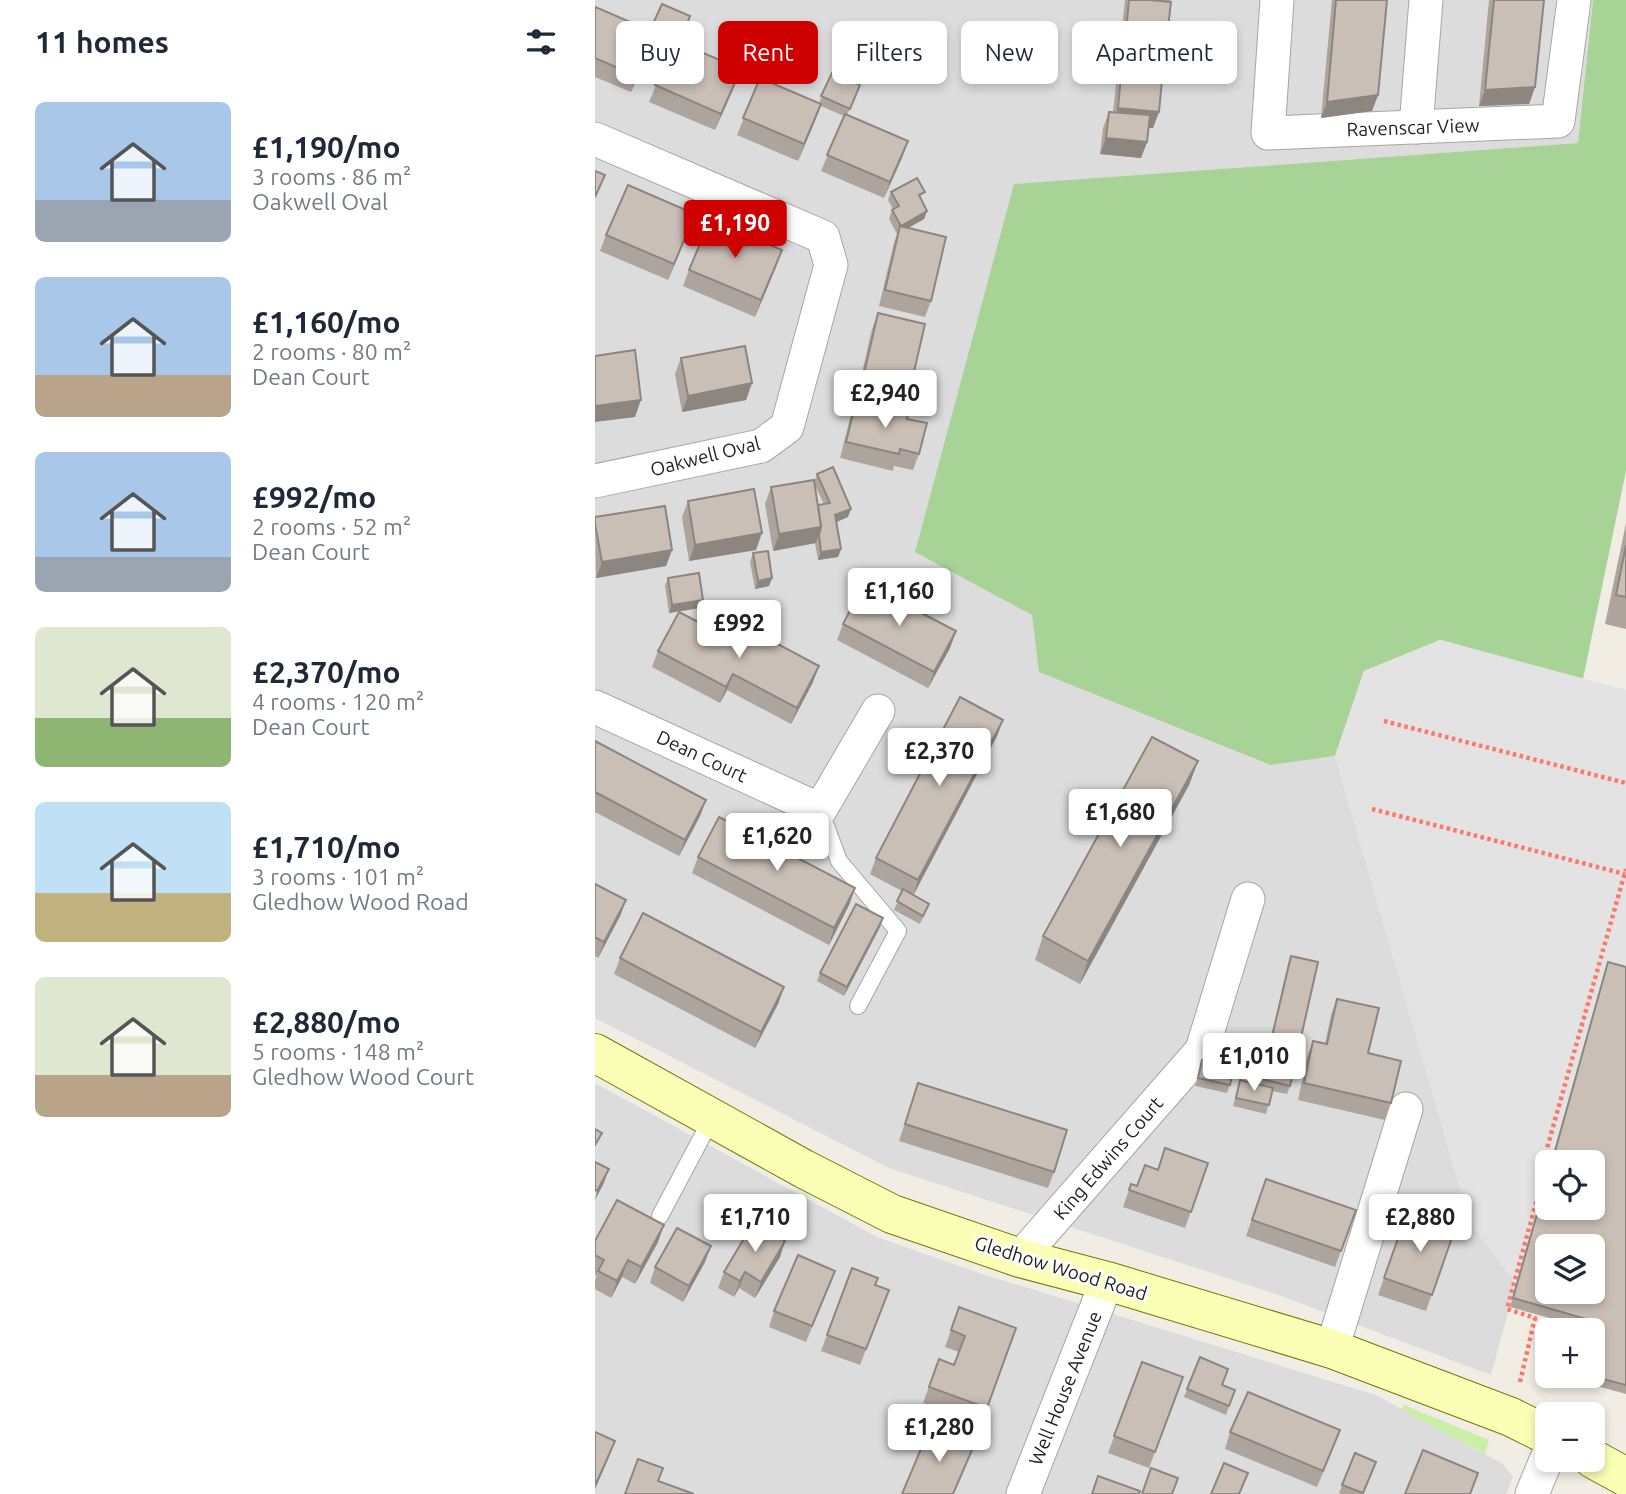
<!DOCTYPE html>
<html lang="en">
<head>
<meta charset="utf-8">
<style>
	body { margin:0; font-family:Ubuntu,sans-serif; background:#f2f2f3; color:#1f2937; height:100vh; display:flex; flex-direction:column; font-size:26px; white-space:nowrap }
	* { box-sizing:border-box; margin:0 }
	p { font-size:23px; color:#747a83 }
	.icon { flex:none; width:38px; height:38px; fill:none; stroke:currentColor; stroke-width:2; stroke-linecap:round; stroke-linejoin:round }
	.map { position:relative; flex:1; overflow:hidden }
	.details { display:flex; flex-direction:column; background:#fff; width:595px }
	.details>* { flex:none }
	.banner { position:absolute; left:21px; top:21px; width:665px; height:63px; display:flex; gap:14px }
	.fabs { position:absolute; left:940px; top:1150px; display:grid; gap:14px }
	.fabs a { display:grid; place-items:center; width:70px; height:70px; border-radius:10px; background:#fff; box-shadow:0 4px 10px #0003; font-size:35px }
	.price { position:absolute; translate:-50% -60px; padding:0 16px; border-radius:7px; background:#fff; color:#222; font-size:23px; line-height:46px; filter:drop-shadow(0 2px 4px #0008) }
	.price::after { content:''; position:absolute; left:50%; top:42px; width:21px; height:16px; margin-left:-10px; background:inherit; clip-path:polygon(0 0,100% 0,50% 100%) }
	.price.on { background:#ce0000; color:#fff }
	ul { padding:0; list-style:none }
	li { display:flex; align-items:center; gap:21px; height:175px; padding:0 35px }
	li span { display:grid; place-items:center; flex:none; width:196px; height:140px; border-radius:10px; color:#555 }
	li>.icon { margin-inline-start:auto }
	span .icon { width:84px; height:84px; fill:#fffc; stroke-width:1 }
	li b { font-size:30px }
	h2 { display:flex; justify-content:space-between; align-items:center; height:84px; padding:0 35px; font-size:30px }
	.pill { padding:0 24px; border-radius:10px; background:#fff; box-shadow:0 4px 10px #0003; font-size:24px; line-height:63px }
	.pill.on { background:#ce0000; color:#fff }
	main { display:flex; flex:1; min-height:0 }
	.map>svg:first-child { display:block }
</style>
</head>
<body>
<main>
<section class="details">
<h2>11 homes<svg class="icon" aria-label="filters" viewBox="0 0 24 24"><path d="M4 7h16M4 17h16"/><circle cx="9" cy="7" r="2"/><circle cx="15" cy="17" r="2"/></svg></h2>
<ul>
<li><span style="background:linear-gradient(#a9c7e8 70%,#9aa5b1 0)"><svg class="icon" aria-label="home" viewBox="0 0 24 24"><path d="M3 11l9-7 9 7M6 9v11h12V9"/></svg></span><div><b>£1,190/mo</b><p>3 rooms · 86 m²</p><p>Oakwell Oval</p></div></li>
<li><span style="background:linear-gradient(#a9c7e8 70%,#b9a48a 0)"><svg class="icon" aria-label="home" viewBox="0 0 24 24"><path d="M3 11l9-7 9 7M6 9v11h12V9"/></svg></span><div><b>£1,160/mo</b><p>2 rooms · 80 m²</p><p>Dean Court</p></div></li>
<li><span style="background:linear-gradient(#a9c7e8 75%,#9aa5b1 0)"><svg class="icon" aria-label="home" viewBox="0 0 24 24"><path d="M3 11l9-7 9 7M6 9v11h12V9"/></svg></span><div><b>£992/mo</b><p>2 rooms · 52 m²</p><p>Dean Court</p></div></li>
<li><span style="background:linear-gradient(#dfe7d0 65%,#8fb573 0)"><svg class="icon" aria-label="home" viewBox="0 0 24 24"><path d="M3 11l9-7 9 7M6 9v11h12V9"/></svg></span><div><b>£2,370/mo</b><p>4 rooms · 120 m²</p><p>Dean Court</p></div></li>
<li><span style="background:linear-gradient(#bfe0f5 65%,#c2b280 0)"><svg class="icon" aria-label="home" viewBox="0 0 24 24"><path d="M3 11l9-7 9 7M6 9v11h12V9"/></svg></span><div><b>£1,710/mo</b><p>3 rooms · 101 m²</p><p>Gledhow Wood Road</p></div></li>
<li><span style="background:linear-gradient(#dfe7d0 70%,#b9a48a 0)"><svg class="icon" aria-label="home" viewBox="0 0 24 24"><path d="M3 11l9-7 9 7M6 9v11h12V9"/></svg></span><div><b>£2,880/mo</b><p>5 rooms · 148 m²</p><p>Gledhow Wood Court</p></div></li>
</ul>
</section>
<div class="map">
<svg width="1031" height="1494" viewBox="0 0 1031 1494">
	<rect width="100%" height="100%" fill="#f1ede5"/>
	<g fill="#dddcdc">
		<polygon points="0,0 998,0 983,143 419,184 437,615 676,765 740,756 875,1223 921,1284 896,1375 678,1293 294,1168 0,1018"/>
		<polygon points="0,1083 282,1237 384,1273 781,1395 908,1464 918,1477 911,1494 0,1494"/>
	</g>
	<polygon fill="#caefa7" points="809,1405 894,1440 890,1454 807,1410"/>
	<polygon fill="#a8d396" points="998,0 1031,0 1031,471 988,679 845,640 769,671 740,756 676,765 444,672 437,615 320,552 419,184 983,143"/>
	<polygon fill="#e3e3e3" points="846,640 1031,690 1031,976 1010,971 956,1162 952,1162 952,1175 921,1284 875,1223 740,756 769,671"/>
	<g fill="none" stroke-linecap="round" stroke-linejoin="round">
		<defs>
			<g id="lane">
				<polyline points="225,810 244,861 303,931 263,1006"/>
				<polyline points="65,1216 117,1118"/>
			</g>
			<g id="street">
				<polyline points="682,0 673,133 963,121 979,0"/>
				<polyline points="821,127 831,0"/>
				<polyline points="0,139 228,237 236,265 192,427 166,446 0,481"/>
				<polyline points="0,707 225,810 283,711"/>
				<polyline points="425,1258 607,1050 653,899"/>
				<polyline points="737,1349 811,1109"/>
				<polyline points="428,1494 512,1281"/>
				<polyline points="937,1494 952,1458"/>
			</g>
			<g id="secondary">
				<polyline points="0,1053 209,1169 297,1214 425,1258 512,1281 737,1349 916,1417 952,1435"/>
				<polyline points="998,1459 1031,1477"/>
			</g>
		</defs>
		<use href="#lane" stroke="#a6a6a6" stroke-width="18"/>
		<use href="#street" stroke="#a6a6a6" stroke-width="35"/>
		<use href="#secondary" stroke="#6f7c00" stroke-width="40"/>
		<g stroke="#ff7767" stroke-width="4.5" stroke-dasharray="3.5 3.5" stroke-linecap="butt">
			<polyline points="789,721 1031,783"/>
			<polyline points="777,809 1030,874"/>
			<polyline points="925,1382 940,1318 912,1309 947,1181 943,1180 1031,869"/>
		</g>
		<use href="#lane" stroke="#fff" stroke-width="16"/>
		<use href="#street" stroke="#fff" stroke-width="33"/>
		<use href="#secondary" stroke="#fbffb5" stroke-width="38"/>
	</g>
	<g fill="#ada49d" fill-rule="evenodd">
		<polygon points="530,0 575,0 570,55 558,128 554,128 552,142 546,158 505,154 508,128 514,112 518,112"/>
		<polygon points="737,0 792,0 783,95 777,111 726,118"/>
		<polygon points="894,0 949,0 940,87 934,104 884,106"/>
		<polygon points="0,7 55,31 56,28 95,16 84,43 138,66 150,37 180,50 168,79 224,103 237,73 265,85 252,115 313,141 289,198 226,171 249,116 226,106 203,161 142,135 163,83 144,75 120,130 54,102 77,47 58,39 36,92 0,77"/>
		<polygon points="296,192 326,200 332,211 329,219 313,228 336,301 330,317 284,306 299,243 302,234 294,219 297,210 298,209 293,200"/>
		<polygon points="94,230 73,280 5,251 11,235"/>
		<polygon points="181,267 160,317 88,286 94,270"/>
		<polygon points="283,313 315,389 309,405 262,394 277,329"/>
		<polygon points="86,358 157,383 151,400 87,412 80,374"/>
		<polygon points="261,402 312,419 324,454 318,470 299,466 298,471 245,458 255,418"/>
		<path d="M222 474 253 517 241 522 246 549 243 557 223 560 220 543 178 551 170 504 176 487 219 483ZM219 483 229 504 223 505Z"/>
		<polygon points="93,501 161,550 94,561 87,517"/>
		<polygon points="0,517 77,550 71,566 1,578"/>
		<polygon points="1031,523 1031,629 1010,624"/>
		<polygon points="158,553 177,578 174,586 160,589 155,562"/>
		<polygon points="73,578 108,600 105,608 74,613 70,586"/>
		<polygon points="248,624 361,631 355,648 333,688 242,640"/>
		<polygon points="63,651 218,682 196,724 132,690 125,703 57,667"/>
		<polygon points="408,720 402,736 318,895 334,904 325,924 299,910 307,891 275,874 281,858"/>
		<polygon points="0,741 111,800 105,816 84,856 0,812"/>
		<polygon points="603,761 594,785 485,984 440,960 448,936"/>
		<polygon points="103,857 260,888 254,905 234,945 97,873"/>
		<polygon points="0,884 31,900 25,916 3,958 0,956"/>
		<polygon points="288,918 285,927 249,996 222,981 225,973"/>
		<polygon points="696,956 695,1086 692,1094 677,1091 671,1114 638,1106 645,1080 665,1085 693,964"/>
		<polygon points="25,958 189,987 183,1004 160,1048 19,974"/>
		<polygon points="1013,962 1031,967 1031,1394 981,1380 982,1376 998,1376 998,1330 915,1307 952,1176 952,1208 998,1162 956,1162"/>
		<polygon points="742,999 773,1053 796,1103 790,1120 703,1100 712,1057 718,1041 730,1044 736,1015"/>
		<polygon points="607,1060 635,1085 632,1093 600,1086"/>
		<polygon points="323,1083 459,1172 453,1188 304,1141"/>
		<polygon points="613,1163 590,1228 528,1207 536,1184 542,1186 563,1170"/>
		<polygon points="671,1179 761,1210 740,1267 651,1236"/>
		<polygon points="812,1213 860,1229 831,1311 783,1295"/>
		<polygon points="0,1241 63,1242 40,1284 27,1277 16,1298 0,1289 0,1280 2,1276 0,1275"/>
		<polygon points="190,1241 185,1257 160,1298 144,1288 139,1297 123,1288 129,1272"/>
		<polygon points="110,1262 88,1302 55,1283 60,1267"/>
		<polygon points="257,1268 280,1285 294,1290 265,1365 226,1351"/>
		<polygon points="240,1271 211,1342 174,1327 179,1311"/>
		<polygon points="364,1307 421,1328 386,1424 328,1403 344,1359 359,1365 364,1352 350,1347"/>
		<polygon points="605,1357 627,1385 640,1390 631,1415 589,1397"/>
		<polygon points="547,1362 588,1377 554,1468 513,1453"/>
		<polygon points="635,1432 739,1446 722,1487 630,1449"/>
		<polygon points="760,1453 768,1494 746,1494 744,1493"/>
	</g>
	<g fill="#8d8680">
		<polygon points="61,33 55,49 36,92 41,76"/>
		<polygon points="529,51 570,55 564,72 528,55 523,67"/>
		<polygon points="146,69 140,85 120,130 126,114"/>
		<polygon points="940,87 934,104 884,106 890,90"/>
		<polygon points="783,95 777,111 726,118 732,102"/>
		<polygon points="226,104 220,121 203,161 209,144"/>
		<polygon points="523,108 564,112 558,128 517,124"/>
		<polygon points="511,138 552,142 546,158 505,154"/>
		<polygon points="313,141 307,158 289,198 295,182"/>
		<polygon points="332,211 329,219 304,233 306,226"/>
		<polygon points="100,214 94,230 73,280 79,264"/>
		<polygon points="187,250 181,267 160,317 166,300"/>
		<polygon points="157,383 151,400 87,412 93,396"/>
		<polygon points="46,400 40,417 0,422 0,406"/>
		<polygon points="256,509 253,517 237,524 240,515"/>
		<polygon points="226,527 221,543 178,551 184,534"/>
		<polygon points="167,533 161,550 94,561 100,545"/>
		<polygon points="246,549 243,557 223,560 226,552"/>
		<polygon points="77,550 71,566 1,578 7,562"/>
		<polygon points="177,578 174,586 160,589 163,581"/>
		<polygon points="108,600 105,608 74,613 77,605"/>
		<polygon points="361,631 355,648 333,688 339,672"/>
		<polygon points="224,666 218,682 196,724 202,708"/>
		<polygon points="138,674 132,690 125,703 131,687"/>
		<polygon points="408,720 402,736 318,896 323,880"/>
		<polygon points="603,761 594,785 485,984 493,961"/>
		<polygon points="111,800 105,816 84,856 90,840"/>
		<polygon points="260,888 254,905 234,945 239,928"/>
		<polygon points="31,900 25,916 3,958 9,942"/>
		<polygon points="288,918 285,927 249,996 252,987"/>
		<polygon points="189,987 183,1004 160,1048 166,1032"/>
		<polygon points="14,1169 8,1185 0,1200 2,1191"/>
		<polygon points="69,1225 63,1242 40,1284 46,1267"/>
		<polygon points="190,1241 185,1257 160,1298 166,1282"/>
		<polygon points="116,1246 110,1262 88,1302 94,1286"/>
		<polygon points="33,1260 27,1277 16,1298 22,1281"/>
		<polygon points="150,1272 144,1288 139,1297 145,1281"/>
		<polygon points="20,1441 14,1457 0,1489 0,1486"/>
	</g>
	<g fill="#c9bfb7" stroke="#8d8680" stroke-width="2" fill-rule="evenodd">
		<polygon points="534,0 555,0 576,2 570,55 529,51"/>
		<polygon points="741,0 792,0 783,95 732,102"/>
		<polygon points="899,0 949,0 940,87 890,90"/>
		<polygon points="67,4 95,16 85,41 56,28"/>
		<polygon points="0,7 61,33 41,76 0,58"/>
		<polygon points="150,37 180,50 169,76 139,63"/>
		<polygon points="80,41 146,69 126,114 60,85"/>
		<polygon points="528,55 569,59 564,112 523,108"/>
		<polygon points="237,73 265,85 255,109 226,96"/>
		<polygon points="165,78 226,104 209,144 148,118"/>
		<polygon points="514,112 555,115 552,142 511,138"/>
		<polygon points="250,114 313,141 295,182 232,155"/>
		<polygon points="0,171 10,175 0,197"/>
		<polygon points="322,178 330,192 324,195 332,211 306,226 297,210 304,206 296,192"/>
		<polygon points="33,185 100,214 79,264 11,235"/>
		<polygon points="115,220 187,250 166,300 94,270"/>
		<polygon points="305,226 351,237 336,301 290,290"/>
		<polygon points="283,313 330,324 315,389 268,378"/>
		<polygon points="150,346 157,383 93,396 86,358"/>
		<polygon points="40,350 46,400 0,406 0,356"/>
		<polygon points="261,402 313,414 312,419 332,423 324,454 305,449 304,454 251,442"/>
		<polygon points="238,467 256,509 240,515 246,549 226,552 224,535 226,527 223,505 235,503 222,474"/>
		<polygon points="219,480 226,527 184,534 176,487"/>
		<polygon points="159,489 167,533 100,545 93,501"/>
		<polygon points="70,506 77,550 7,562 0,524 0,517"/>
		<polygon points="1031,545 1031,597 1021,595"/>
		<polygon points="173,551 177,578 163,581 158,553"/>
		<polygon points="104,573 108,600 77,605 73,578"/>
		<polygon points="269,583 361,631 339,672 248,624"/>
		<polygon points="84,612 151,647 160,632 224,666 202,708 138,674 131,687 63,651"/>
		<polygon points="365,697 408,720 323,880 281,858"/>
		<polygon points="557,737 603,761 493,961 448,936"/>
		<polygon points="0,741 111,800 90,840 0,792"/>
		<polygon points="124,817 260,888 239,928 103,857"/>
		<polygon points="0,884 31,900 9,942 0,937"/>
		<polygon points="308,889 334,904 328,916 302,901"/>
		<polygon points="261,904 288,918 252,987 225,973"/>
		<polygon points="48,913 189,987 166,1032 25,958"/>
		<polygon points="696,956 723,962 695,1086 667,1079"/>
		<path d="M1013 962 1031 967V1385L996 1376H998V1330H996L998 1321 918 1298 952 1179V1208H998V1162H957ZM952 1246H998V1292H952Z"/>
		<polygon points="742,999 784,1008 773,1053 806,1061 796,1103 709,1083 718,1041 732,1044"/>
		<polygon points="607,1060 639,1067 635,1085 603,1078"/>
		<polygon points="645,1080 678,1088 674,1105 641,1098"/>
		<polygon points="323,1083 472,1130 459,1172 310,1124"/>
		<polygon points="0,1129 7,1133 0,1145"/>
		<polygon points="570,1148 613,1163 596,1212 534,1190 536,1184 542,1186 550,1165 563,1170"/>
		<polygon points="0,1162 14,1169 2,1191 0,1190"/>
		<polygon points="671,1179 761,1210 746,1251 657,1220"/>
		<polygon points="22,1200 69,1225 46,1267 33,1260 22,1281 3,1271 9,1260 0,1255 0,1241"/>
		<polygon points="812,1213 860,1229 837,1295 789,1278"/>
		<polygon points="159,1222 190,1241 166,1282 150,1272 145,1281 129,1272"/>
		<polygon points="82,1228 116,1246 94,1286 60,1267"/>
		<polygon points="203,1255 240,1271 217,1326 179,1311"/>
		<polygon points="257,1268 283,1278 280,1285 294,1290 271,1349 232,1335"/>
		<polygon points="364,1307 421,1328 392,1408 334,1387 344,1359 359,1365 370,1336 356,1330"/>
		<polygon points="605,1357 633,1369 627,1385 640,1390 634,1406 592,1389"/>
		<polygon points="547,1362 588,1377 560,1452 519,1436"/>
		<polygon points="653,1392 745,1430 728,1471 635,1432"/>
		<polygon points="336,1425 380,1443 358,1494 307,1494"/>
		<polygon points="0,1432 20,1441 0,1486"/>
		<polygon points="828,1450 883,1473 875,1494 810,1494"/>
		<polygon points="760,1453 781,1462 768,1493 747,1485"/>
		<polygon points="43,1459 68,1468 63,1481 99,1494 30,1494"/>
		<polygon points="629,1463 653,1473 644,1494 616,1494"/>
		<polygon points="556,1468 583,1478 577,1494 547,1494"/>
		<polygon points="503,1476 545,1491 544,1494 497,1494"/>
	</g>
	<g text-anchor="middle" dominant-baseline="central" stroke-width="5" stroke-linejoin="round" paint-order="stroke">
		<g font-size="19" fill="#1f1f1f" stroke="#fff">
			<text transform="translate(818 127) rotate(-2)">Ravenscar View</text>
			<text transform="translate(110 456) rotate(-14)">Oakwell Oval</text>
			<text transform="translate(107 756) rotate(25)">Dean Court</text>
			<text transform="translate(513 1158) rotate(-49)">King Edwins Court</text>
			<text transform="translate(466 1268) rotate(17)">Gledhow Wood Road</text>
			<text transform="translate(470 1388) rotate(-68)">Well House Avenue</text>
		</g>
	</g>
</svg>
<div class="fabs">
<a><svg class="icon" aria-label="locate" viewBox="0 0 24 24"><circle cx="12" cy="12" r="6"/><path d="M12 2v4M12 18v4M2 12h4M18 12h4"/></svg></a>
<a><svg class="icon" aria-label="layers" viewBox="0 0 24 24"><path d="M12 4l9 5-9 5-9-5zM3 14l9 5 9-5"/></svg></a>
<a>+</a>
<a>−</a>
</div>
<b class="price on" style="left:140px;top:260px">£1,190</b>
<b class="price" style="left:290px;top:430px">£2,940</b>
<b class="price" style="left:304px;top:628px">£1,160</b>
<b class="price" style="left:144px;top:660px">£992</b>
<b class="price" style="left:344px;top:788px">£2,370</b>
<b class="price" style="left:525px;top:849px">£1,680</b>
<b class="price" style="left:182px;top:873px">£1,620</b>
<b class="price" style="left:659px;top:1093px">£1,010</b>
<b class="price" style="left:160px;top:1254px">£1,710</b>
<b class="price" style="left:825px;top:1254px">£2,880</b>
<b class="price" style="left:344px;top:1464px">£1,280</b>
<div class="banner">
<a class="pill">Buy</a>
<a class="pill on">Rent</a>
<a class="pill">Filters</a>
<a class="pill">New</a>
<a class="pill">Apartment</a>
</div>
</div>
</main>
</body>
</html>
